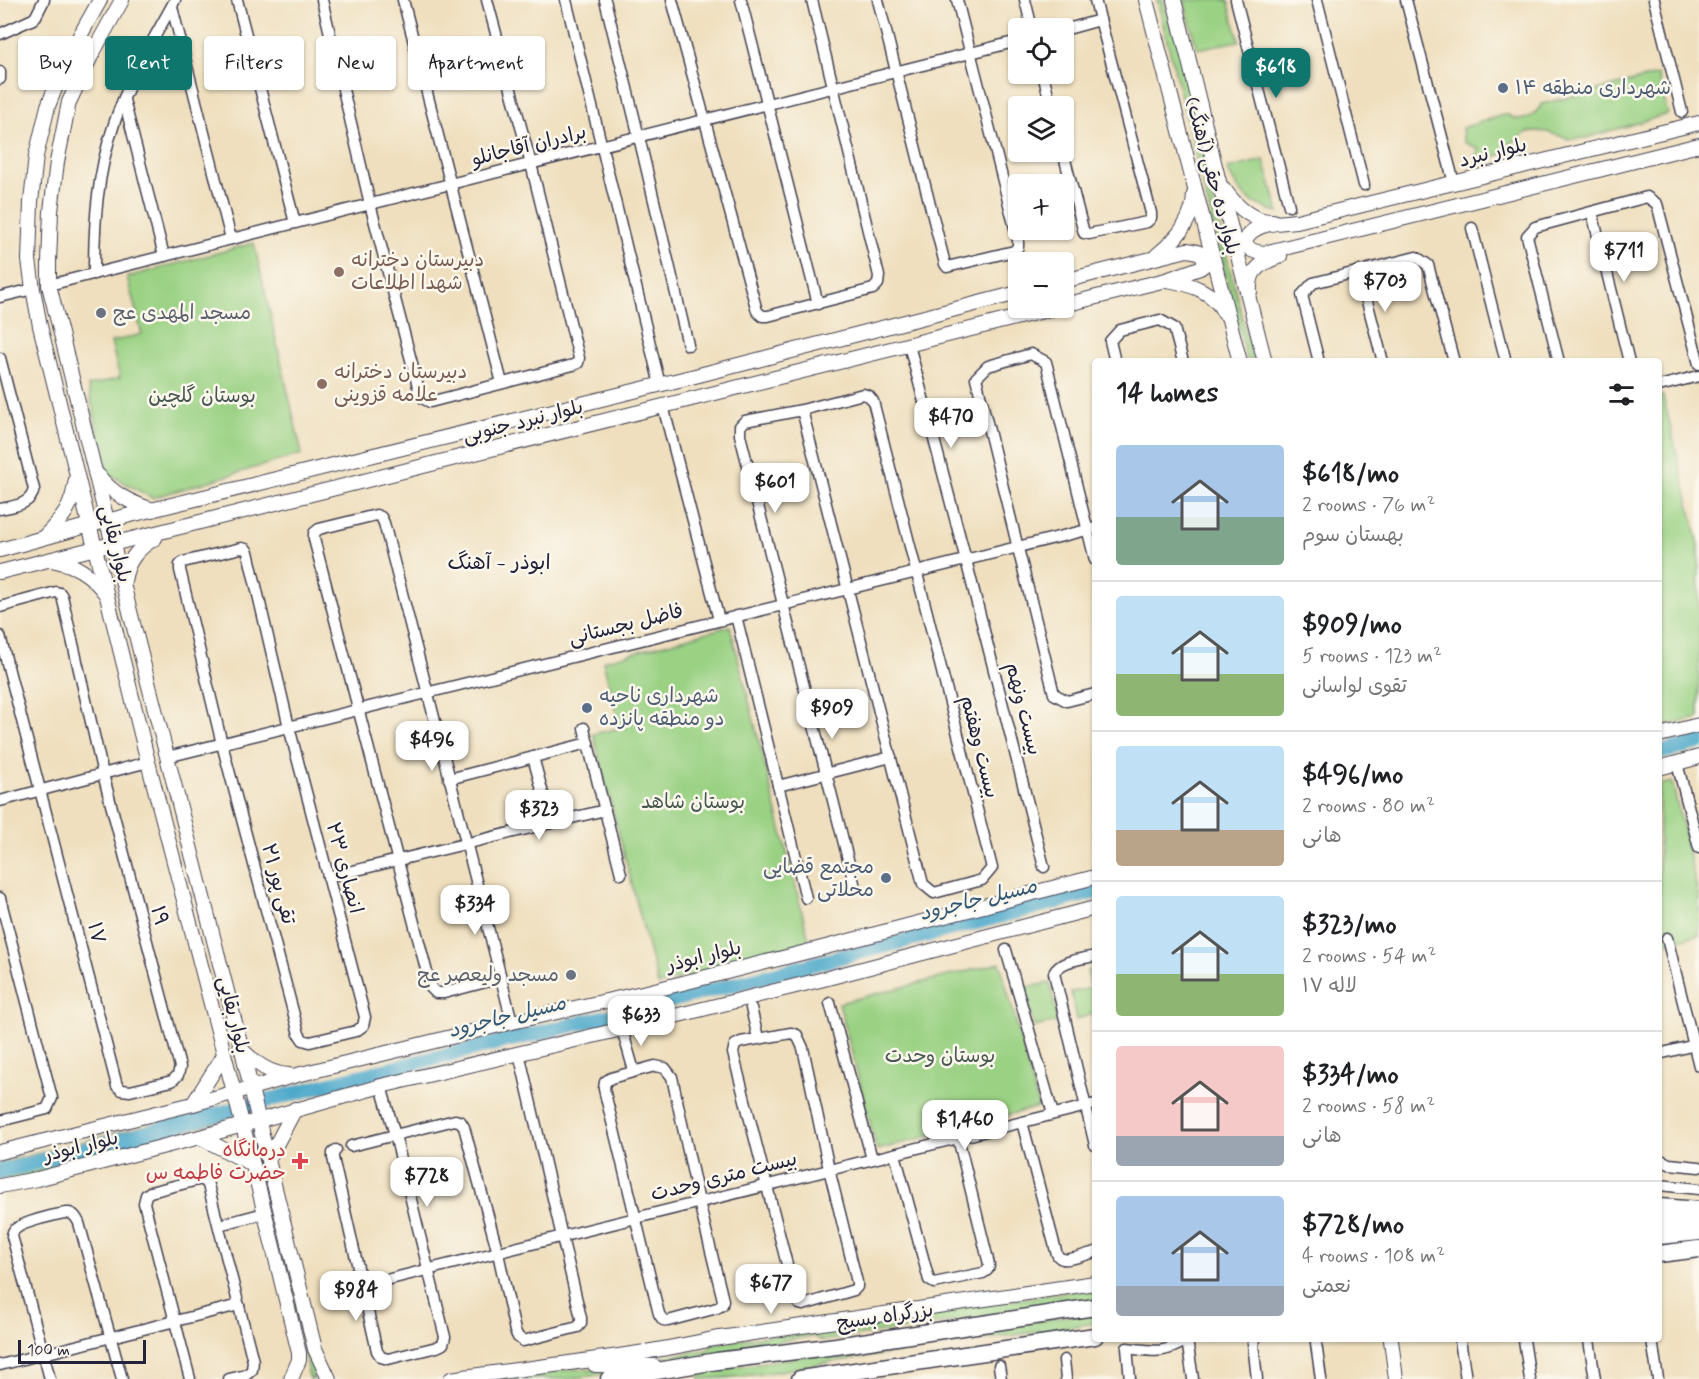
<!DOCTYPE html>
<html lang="en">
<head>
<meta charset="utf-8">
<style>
	body { margin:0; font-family:Mynerve,"Playpen Sans Arabic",sans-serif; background:#f6f6f6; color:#202124; height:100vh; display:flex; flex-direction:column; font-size:22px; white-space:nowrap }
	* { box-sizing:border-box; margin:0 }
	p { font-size:20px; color:#757577 }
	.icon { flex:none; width:33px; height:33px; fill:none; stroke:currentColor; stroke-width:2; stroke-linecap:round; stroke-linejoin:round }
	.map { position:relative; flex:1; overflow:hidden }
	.panel { position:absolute; left:1092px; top:358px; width:570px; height:984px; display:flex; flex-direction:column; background:#fff; border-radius:6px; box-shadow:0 2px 4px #0004 }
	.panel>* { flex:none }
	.banner { position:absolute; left:18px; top:36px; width:570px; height:54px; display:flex; gap:12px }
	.controls { position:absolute; left:1008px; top:18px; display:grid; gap:12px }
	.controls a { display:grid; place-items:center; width:66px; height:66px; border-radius:6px; background:#fff; box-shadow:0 2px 4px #0004; font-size:30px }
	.scale { position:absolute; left:18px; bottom:15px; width:128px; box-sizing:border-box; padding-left:6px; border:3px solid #22223b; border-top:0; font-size:16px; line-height:21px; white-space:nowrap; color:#22223b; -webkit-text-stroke:4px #fbf7ec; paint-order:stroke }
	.price { position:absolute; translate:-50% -51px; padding:0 14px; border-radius:12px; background:#fff; color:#222; font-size:20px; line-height:39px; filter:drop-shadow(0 2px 3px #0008) }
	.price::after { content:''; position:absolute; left:50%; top:36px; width:18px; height:14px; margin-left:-9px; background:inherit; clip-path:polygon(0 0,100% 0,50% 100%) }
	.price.current { background:#0f766e; color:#fff }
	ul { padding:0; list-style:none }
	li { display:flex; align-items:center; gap:18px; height:150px; padding:0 24px }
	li+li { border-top:2px solid #e0e0e0 }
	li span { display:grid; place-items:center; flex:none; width:168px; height:120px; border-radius:6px; color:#555 }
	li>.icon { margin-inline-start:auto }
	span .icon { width:72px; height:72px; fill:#fffc; stroke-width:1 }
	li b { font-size:26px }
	h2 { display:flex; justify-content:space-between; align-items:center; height:72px; padding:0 24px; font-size:26px }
	.chip { padding:0 21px; border-radius:6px; background:#fff; box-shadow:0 2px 4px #0004; font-size:21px; line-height:54px }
	.chip.current { background:#0f766e; color:#fff }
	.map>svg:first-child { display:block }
</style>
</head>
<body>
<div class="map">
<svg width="1699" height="1379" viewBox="0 0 1699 1379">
	<rect width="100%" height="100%" fill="#fbf7ec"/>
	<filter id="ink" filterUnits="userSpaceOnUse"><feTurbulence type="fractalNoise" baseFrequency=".0167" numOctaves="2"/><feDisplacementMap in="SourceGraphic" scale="12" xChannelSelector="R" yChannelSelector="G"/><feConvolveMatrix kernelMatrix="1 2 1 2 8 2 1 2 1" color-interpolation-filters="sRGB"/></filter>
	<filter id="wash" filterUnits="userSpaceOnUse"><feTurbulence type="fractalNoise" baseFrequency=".008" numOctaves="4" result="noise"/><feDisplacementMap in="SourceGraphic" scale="24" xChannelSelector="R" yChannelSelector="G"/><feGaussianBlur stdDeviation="1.35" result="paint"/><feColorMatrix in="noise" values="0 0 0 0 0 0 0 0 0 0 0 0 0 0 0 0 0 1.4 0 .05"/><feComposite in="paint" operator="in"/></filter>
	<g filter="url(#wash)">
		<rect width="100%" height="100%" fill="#efdfbe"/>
		<g fill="#9ad183" stroke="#5e7a5f" stroke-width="1.5">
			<polygon points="1157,0 1163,0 1164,2 1170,24 1181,45 1206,173 1253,361 1247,361"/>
			<polygon points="1184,0 1228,0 1239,41 1197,49"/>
			<path d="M1658 75 1668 114 1586 138 1570 139 1547 132 1535 131 1525 133 1513 142 1504 153 1481 161 1475 156 1479 149 1464 142 1462 128 1506 114C1522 124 1532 119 1542 104Z"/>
			<path d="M1264 160 1279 213C1249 203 1241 198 1227 169Z"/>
			<polygon points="254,243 302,454 152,498 107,473 88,386 120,378 111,342 142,334 127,277"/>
			<polygon points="1663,396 1699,545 1699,718 1660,727 1659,397"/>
			<polygon points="730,626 810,944 658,985 593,734 620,728 603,661"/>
			<polygon points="1672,782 1699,898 1699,935 1662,944 1659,932 1659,785"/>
			<polygon points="1000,963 1039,1107 877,1150 839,1003"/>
			<polygon points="1095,969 1095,1013 1076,1020 1071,992 1091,988 1087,971"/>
			<polygon points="1050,983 1058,1022 1034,1027 1025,987"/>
			<polygon points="225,1105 230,1119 109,1151 69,1166 0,1181 0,1163"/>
			<polygon points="254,1146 258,1146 290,1277 313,1363 314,1379 310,1379 308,1373 307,1362"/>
			<polygon points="1095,1288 1095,1301 822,1341 812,1336 780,1341 772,1348 683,1361 612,1365 706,1350 716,1343"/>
			<path d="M1094 1312 1095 1323C1007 1336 920 1350 832 1362 788 1369 744 1379 700 1379L699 1372Z"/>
			<polygon points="582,1369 620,1372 568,1379 482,1379 545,1371"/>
		</g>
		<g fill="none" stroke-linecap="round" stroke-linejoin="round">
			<g stroke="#4ca8ca" stroke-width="15">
				<polyline points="1659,753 1699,742"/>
				<polyline points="0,1172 348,1079 630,1011 1095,892"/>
			</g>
		</g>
	</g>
	<g filter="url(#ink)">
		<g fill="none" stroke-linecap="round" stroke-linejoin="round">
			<defs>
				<g id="minor">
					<polyline points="237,0 295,223"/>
					<polyline points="322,0 370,204 420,394 424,399 430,402 573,365 578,363 579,358 531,164 487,0"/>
					<polyline points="403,0 502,383"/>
					<polyline points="566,0 660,385"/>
					<polyline points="605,0 639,137 688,345"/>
					<polyline points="672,0 757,311 762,316 768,316 873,289 878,284 879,276 812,0"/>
					<polyline points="741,0 818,304"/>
					<polyline points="878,0 945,264 947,267 1014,251 1018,247 1018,240 957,0"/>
					<polyline points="1025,0 1032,28"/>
					<polyline points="1236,0 1289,206"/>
					<polyline points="1317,0 1364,185"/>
					<polyline points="1406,0 1454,183"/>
					<polyline points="1654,0 1682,112"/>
					<polyline points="172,7 231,239"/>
					<polyline points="1064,30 1100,20"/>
					<polyline points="0,34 33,19 36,16 44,0"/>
					<polyline points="0,72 0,79"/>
					<polyline points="1043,74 1051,106"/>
					<polyline points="124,100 164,256"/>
					<polyline points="1063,152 1084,233 1089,234 1147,222 1151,218 1151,213 1095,0"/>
					<polyline points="1592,212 1629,362"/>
					<polyline points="1472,228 1506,362"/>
					<polyline points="1359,271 1383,362"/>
					<path d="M94 274C94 222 97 174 114 124 128 81 154 39 175 0"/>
					<polyline points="49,285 1018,41"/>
					<polyline points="0,297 33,289"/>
					<polyline points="909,345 966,560 1044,867"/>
					<path d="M0 358 34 489C31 505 14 506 0 509"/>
					<polyline points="1115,362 1110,341 1120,330 1160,320 1174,328 1183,362"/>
					<polyline points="1319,362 1302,295 1313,283 1416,257 1428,265 1454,362"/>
					<polyline points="1559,362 1527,236 1535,227 1647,197 1657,204 1699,364"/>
					<polyline points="1659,386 1699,376"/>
					<polyline points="663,406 719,620"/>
					<polyline points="802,410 923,884 934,893 982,880 992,868 873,401 869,396 863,394 802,410 745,421 740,426 740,435 854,883"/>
					<polygon points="241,548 246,549 248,552 289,727 365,1017 363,1026 356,1031 310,1042 303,1040 299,1034 222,744 180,570 180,565 183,562"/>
					<polyline points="1095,560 1046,362 1031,354 988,366 976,378 1054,694 1067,701 1095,694"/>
					<polyline points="0,607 56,592 60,593 62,596 103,774 180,1067 178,1075 172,1081 130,1091 122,1090 117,1086 0,636"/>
					<polyline points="736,616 806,898"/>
					<polyline points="584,728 621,874"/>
					<polyline points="167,757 1095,528"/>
					<polyline points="533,757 551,823"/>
					<polyline points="1677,763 1699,848"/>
					<polyline points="449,779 588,743"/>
					<polyline points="778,786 891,757"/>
					<polyline points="0,801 148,762"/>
					<polyline points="328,877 605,810"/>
					<polyline points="0,898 52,1098 47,1109 0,1121"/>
					<polyline points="1667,938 1699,1066"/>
					<polyline points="1006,950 1053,1114"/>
					<path d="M1095 956C1082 959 1061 960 1054 973L1095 1145"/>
					<polyline points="501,978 444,993 436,993 431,988 314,539 314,533 319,529 376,515 381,517 384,523 501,978 512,1022"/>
					<polyline points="830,1003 872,1159"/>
					<polyline points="751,1008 758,1038"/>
					<polyline points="622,1029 634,1071"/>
					<polygon points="791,1033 797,1035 803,1048 829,1169 857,1282 857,1287 854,1290 803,1305 799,1304 796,1300 733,1053 735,1045 741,1042"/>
					<polyline points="1659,1054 1699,1044"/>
					<polygon points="655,1066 665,1068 672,1077 699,1202 723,1300 722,1305 717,1308 668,1321 663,1320 659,1314 604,1089 605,1082 611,1078"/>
					<path d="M1022 1122 1056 1251C1057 1255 1058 1258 1063 1259 1069 1261 1088 1254 1095 1252"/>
					<polyline points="351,1146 455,1120 461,1122 464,1127 498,1253 515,1331 518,1337 523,1341 578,1327 581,1323 581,1318 519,1053"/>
					<polyline points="336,1150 333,1153 333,1158 377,1351 381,1357 388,1359 437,1347 443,1344 445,1337 395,1135 381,1086"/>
					<path d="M895 1154 929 1280 934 1283 983 1273C989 1270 990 1267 988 1260L958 1138"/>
					<polyline points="1659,1159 1669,1164 1699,1167"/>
					<polyline points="1659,1185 1699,1189"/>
					<polyline points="219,1225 265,1213"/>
					<polyline points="362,1286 1095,1104"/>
					<polyline points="1187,1340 1193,1379"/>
					<polyline points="1255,1340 1253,1343 1257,1379"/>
					<polyline points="1460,1340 1466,1379"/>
					<polyline points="1524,1340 1530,1379"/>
					<polyline points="1589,1340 1595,1379"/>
					<polyline points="1652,1340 1658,1379"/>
					<polyline points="1316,1343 1321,1379"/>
					<polyline points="1064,1360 1066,1379"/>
					<polyline points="0,1365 239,1305"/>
					<polyline points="999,1366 1001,1379"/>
					<path d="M50 1379 12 1236C13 1232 13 1230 17 1228 22 1223 62 1212 69 1213 75 1214 77 1219 79 1223L122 1379"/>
					<polyline points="190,1379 144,1203 146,1195 150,1192 198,1180 204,1180 208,1185 253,1361 252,1370 246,1375 229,1379"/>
					<path d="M1130 1379 1127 1348C1154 1351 1162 1355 1187 1340"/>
				</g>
				<g id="major">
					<polyline points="100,0 67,59 48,106 36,156 31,202 29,260 33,289 40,326 148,762 253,1165 299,1353 299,1360 291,1379"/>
					<polyline points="122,0 91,56 69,102 57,162 51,211 49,262 49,285 113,545 242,1050 268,1160 315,1349 329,1379"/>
					<polyline points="1146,0 1240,362"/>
					<polyline points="1174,0 1215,166 1265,362"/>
					<path d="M1699 123 1297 221C1280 223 1252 222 1245 241 1248 251 1255 252 1264 253L1699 145"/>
					<path d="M1224 189C1236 206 1252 222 1273 221"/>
					<path d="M1157 255C1176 240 1194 220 1194 194"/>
					<path d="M1168 280C1190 284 1214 291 1224 313"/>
					<path d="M1064 281 1187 250C1197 251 1206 253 1204 265L1200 268 1166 280 1064 305"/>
					<path d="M1250 292C1248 269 1262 263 1280 256"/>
					<path d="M98 475C112 494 131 503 153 510"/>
					<path d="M44 537C64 517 72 508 76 479"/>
					<polyline points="0,550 90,525 695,376 1018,293"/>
					<path d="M52 560C75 564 91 574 105 593"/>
					<polyline points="0,572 1055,308"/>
					<path d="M124 581C127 561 137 549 155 538"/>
					<polyline points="1659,735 1699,725"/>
					<polyline points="1659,768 1699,757"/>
					<path d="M242 1050C257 1064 269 1074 289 1075"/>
					<polyline points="193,1104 224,1055"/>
					<polyline points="200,1137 253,1165"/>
					<polyline points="0,1152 193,1104 297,1075 512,1022 651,991 818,949 1095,877"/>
					<polyline points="268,1160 295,1109"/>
					<polyline points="0,1186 37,1179 200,1137 381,1086 622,1029 824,979 1095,908"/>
					<polyline points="1391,1340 1396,1379"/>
					<polyline points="595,1365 654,1366"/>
					<path d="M451 1379C538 1366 627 1358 713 1339L1095 1283"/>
				</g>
				<g id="highway">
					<polyline points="1659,1207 1699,1210"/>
					<polyline points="1659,1221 1699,1222"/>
					<polyline points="1659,1236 1699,1232"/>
					<polyline points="1659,1254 1699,1249"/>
					<polyline points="609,1379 717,1361 836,1346 1095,1307"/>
					<polyline points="800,1379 1095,1336"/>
				</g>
			</defs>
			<use href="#minor" stroke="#413e4f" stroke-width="13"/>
			<use href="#major" stroke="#413e4f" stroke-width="16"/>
			<use href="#highway" stroke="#413e4f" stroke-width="19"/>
			<use href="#minor" stroke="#fff" stroke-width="10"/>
			<use href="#major" stroke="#fff" stroke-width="14"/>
			<use href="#highway" stroke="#fff" stroke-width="16"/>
		</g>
	</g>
	<g fill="#5c6f8a" stroke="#fbf7ec" stroke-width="2">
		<circle cx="1503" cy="88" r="6"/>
		<circle cx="587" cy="708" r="6"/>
		<circle cx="886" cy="878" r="6"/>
	</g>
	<g fill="#8d6e63" stroke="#fbf7ec" stroke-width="2">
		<circle cx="339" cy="272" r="6"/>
		<circle cx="322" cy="384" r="6"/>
	</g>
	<g fill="#6b7280" stroke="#fbf7ec" stroke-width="2">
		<circle cx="101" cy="313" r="6"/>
		<circle cx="571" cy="975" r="6"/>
	</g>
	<path fill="#e0444e" stroke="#fbf7ec" stroke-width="2" d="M297 1152h6v6h6v6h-6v6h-6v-6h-6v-6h6z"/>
	<g text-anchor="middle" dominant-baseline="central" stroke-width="5" stroke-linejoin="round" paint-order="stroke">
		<g font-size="20" fill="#4e5e75" stroke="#fbf7ec" text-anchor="start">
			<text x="1515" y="88">شهرداری منطقه ۱۴</text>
			<text x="599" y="696">شهرداری ناحیه<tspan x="599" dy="23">دو منطقه پانزده</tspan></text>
			<text x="874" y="867" text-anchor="end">مجتمع قضایی<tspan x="874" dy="23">محلاتی</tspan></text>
		</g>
		<g font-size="20" fill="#22223b" stroke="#fbf7ec">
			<text transform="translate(529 146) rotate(-14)">برادران آقاجانلو</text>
			<text transform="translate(1493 153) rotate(-14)">بلوار نبرد</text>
			<text transform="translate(1212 176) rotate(75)">بلوار ده حقی (آهنگ)</text>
			<text transform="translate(523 422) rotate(-14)">بلوار نبرد جنوبی</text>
			<text transform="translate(115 544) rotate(76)">بلوار بقایی</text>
			<text transform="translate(626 625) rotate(-14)">فاضل بجستانی</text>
			<text transform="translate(1023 709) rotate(76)">بیست ونهم</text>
			<text transform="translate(979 747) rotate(76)">بیست وهفتم</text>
			<text transform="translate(344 868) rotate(75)">انصاری ۲۳</text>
			<text transform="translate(278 884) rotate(75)">تقی پور ۲۱</text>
			<text transform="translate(159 916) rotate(75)">۱۹</text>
			<text transform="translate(96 933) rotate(76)">۱۷</text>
			<text transform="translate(704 957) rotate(-14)">بلوار ابوذر</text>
			<text transform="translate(233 1015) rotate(76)">بلوار بقایی</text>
			<text transform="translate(81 1147) rotate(-14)">بلوار ابوذر</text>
			<text transform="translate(724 1177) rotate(-14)">بیست متری وحدت</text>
			<text transform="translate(885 1317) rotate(-8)">بزرگراه بسیج</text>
		</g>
		<g font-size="20" fill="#785e54" stroke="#fbf7ec" text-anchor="start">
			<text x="351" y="260">دبیرستان دخترانه<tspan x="351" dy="23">شهدا اطلاعات</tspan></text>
			<text x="334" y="372">دبیرستان دخترانه<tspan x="334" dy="23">علامه قزوینی</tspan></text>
		</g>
		<g font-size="20" fill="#5b616d" stroke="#fbf7ec" text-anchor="start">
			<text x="113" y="313">مسجد المهدی عج</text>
			<text x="559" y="975" text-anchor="end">مسجد ولیعصر عج</text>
		</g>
		<g font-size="20" fill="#465751" stroke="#fbf7ec">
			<text x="202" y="396">بوستان گلچین</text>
			<text x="693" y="802">بوستان شاهد</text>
			<text x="940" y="1056">بوستان وحدت</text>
		</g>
		<g font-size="20" fill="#be3a42" stroke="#fbf7ec" text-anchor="end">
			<text x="286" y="1150">درمانگاه<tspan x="286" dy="23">حضرت فاطمه س</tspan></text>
		</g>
		<g font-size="21" fill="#22223b" stroke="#fbf7ec">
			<text x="499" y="563">ابوذر - آهنگ</text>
		</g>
		<g font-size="21" font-style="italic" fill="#335874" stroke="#fbf7ec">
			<text transform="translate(978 900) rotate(-14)">مسیل جاجرود</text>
			<text transform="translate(507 1017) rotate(-14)">مسیل جاجرود</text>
		</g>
	</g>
</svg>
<div class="controls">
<a><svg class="icon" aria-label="locate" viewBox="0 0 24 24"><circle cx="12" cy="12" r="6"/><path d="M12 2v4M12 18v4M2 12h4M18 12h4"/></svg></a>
<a><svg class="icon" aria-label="layers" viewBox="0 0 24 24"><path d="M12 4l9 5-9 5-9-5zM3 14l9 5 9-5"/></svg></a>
<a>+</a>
<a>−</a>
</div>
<div class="scale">100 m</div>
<b class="price current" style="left:1276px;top:99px">$618</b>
<b class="price" style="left:1624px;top:283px">$711</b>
<b class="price" style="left:1385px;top:313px">$703</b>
<b class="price" style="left:951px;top:449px">$470</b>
<b class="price" style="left:775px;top:514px">$601</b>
<b class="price" style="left:832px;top:740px">$909</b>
<b class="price" style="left:432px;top:772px">$496</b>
<b class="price" style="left:539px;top:841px">$323</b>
<b class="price" style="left:475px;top:936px">$334</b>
<b class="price" style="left:641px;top:1047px">$633</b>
<b class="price" style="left:965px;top:1151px">$1,460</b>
<b class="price" style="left:427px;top:1208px">$728</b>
<b class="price" style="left:771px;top:1315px">$677</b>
<b class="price" style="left:356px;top:1322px">$984</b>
<div class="banner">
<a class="chip">Buy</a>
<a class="chip current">Rent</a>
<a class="chip">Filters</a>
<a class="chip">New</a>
<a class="chip">Apartment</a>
</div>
<section class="panel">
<h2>14 homes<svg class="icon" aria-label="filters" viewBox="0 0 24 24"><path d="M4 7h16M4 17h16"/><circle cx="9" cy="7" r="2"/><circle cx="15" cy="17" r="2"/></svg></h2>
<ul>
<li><span style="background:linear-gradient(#a9c7e8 60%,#7fa58c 0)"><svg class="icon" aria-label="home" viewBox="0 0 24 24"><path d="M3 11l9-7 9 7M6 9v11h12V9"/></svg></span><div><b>$618/mo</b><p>2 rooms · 76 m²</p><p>بهستان سوم</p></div></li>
<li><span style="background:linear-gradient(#bfe0f5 65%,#8fb573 0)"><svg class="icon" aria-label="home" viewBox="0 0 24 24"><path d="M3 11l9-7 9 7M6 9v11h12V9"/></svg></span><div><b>$909/mo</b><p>5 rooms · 123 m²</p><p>تقوی لواسانی</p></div></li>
<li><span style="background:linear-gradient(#bfe0f5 70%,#b9a48a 0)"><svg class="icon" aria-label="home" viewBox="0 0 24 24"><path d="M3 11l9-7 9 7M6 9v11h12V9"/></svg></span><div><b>$496/mo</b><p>2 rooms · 80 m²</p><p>هانی</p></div></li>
<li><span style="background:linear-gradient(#bfe0f5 65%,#8fb573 0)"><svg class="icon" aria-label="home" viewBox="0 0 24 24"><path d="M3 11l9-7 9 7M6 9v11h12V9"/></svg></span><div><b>$323/mo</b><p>2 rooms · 54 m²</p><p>لاله ۱۷</p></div></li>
<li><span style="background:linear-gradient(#f6c9c9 75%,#9aa5b1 0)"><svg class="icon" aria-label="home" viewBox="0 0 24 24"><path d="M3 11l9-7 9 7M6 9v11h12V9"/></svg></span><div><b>$334/mo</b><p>2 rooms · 58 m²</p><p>هانی</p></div></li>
<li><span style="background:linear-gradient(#a9c7e8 75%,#9aa5b1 0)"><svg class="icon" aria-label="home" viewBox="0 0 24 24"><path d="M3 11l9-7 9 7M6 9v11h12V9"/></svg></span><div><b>$728/mo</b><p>4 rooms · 108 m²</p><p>نعمتی</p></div></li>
</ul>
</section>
</div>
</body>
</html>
